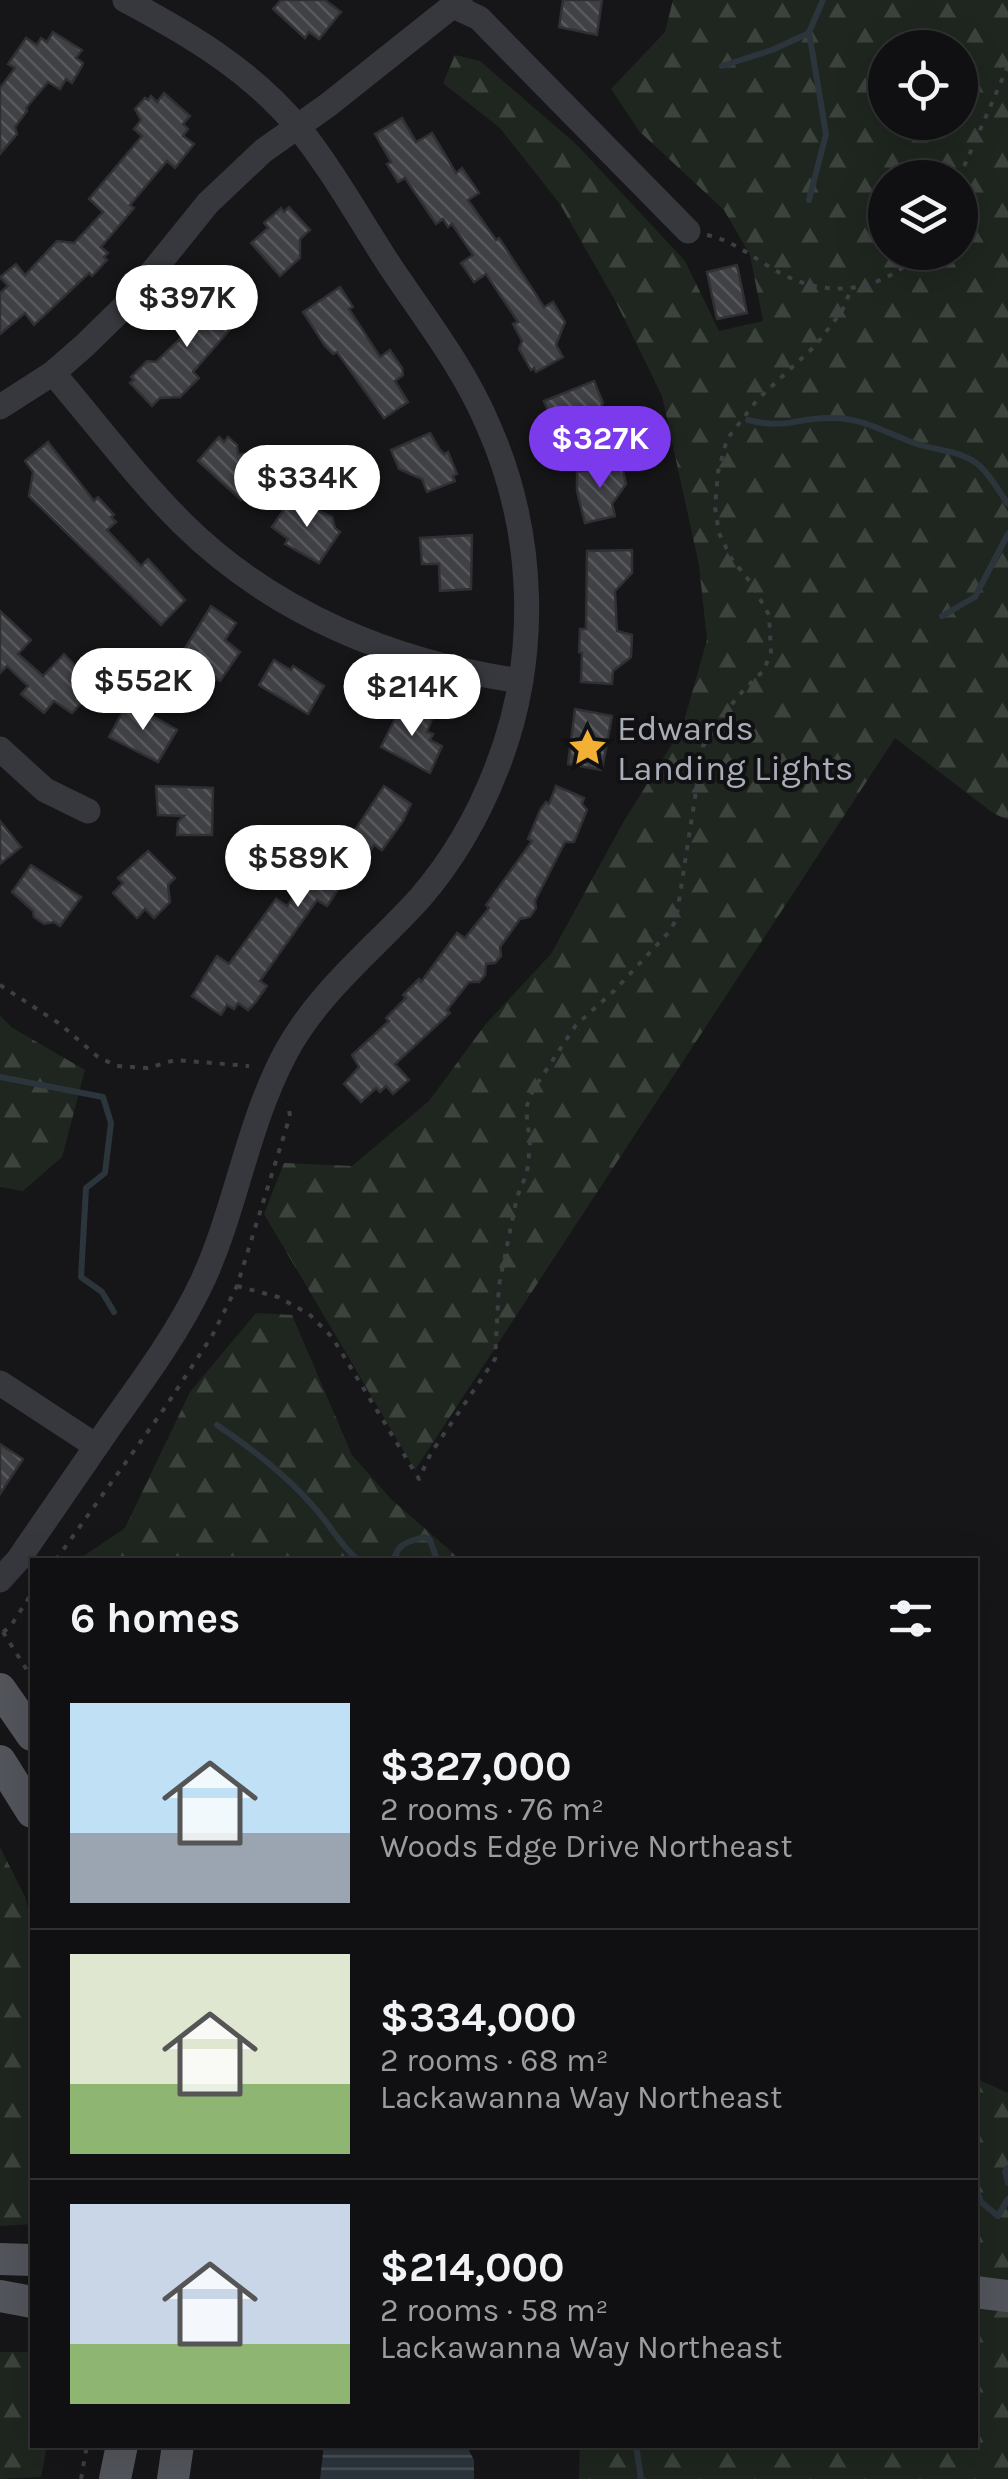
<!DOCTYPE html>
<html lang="en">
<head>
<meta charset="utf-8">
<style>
	body { margin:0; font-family:Karla,sans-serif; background:#19191b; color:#f1f3f6; height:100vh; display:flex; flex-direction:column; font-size:38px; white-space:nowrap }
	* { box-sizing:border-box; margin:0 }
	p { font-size:32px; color:#9c9d9f }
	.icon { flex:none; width:55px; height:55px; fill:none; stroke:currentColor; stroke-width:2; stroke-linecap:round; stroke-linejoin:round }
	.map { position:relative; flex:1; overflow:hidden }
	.panel { position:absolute; left:30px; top:1558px; width:948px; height:890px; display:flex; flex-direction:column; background:#101012; border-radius:0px; box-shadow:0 10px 40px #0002,0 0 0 2px #303032 }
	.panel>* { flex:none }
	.buttons { position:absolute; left:868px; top:30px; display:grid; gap:20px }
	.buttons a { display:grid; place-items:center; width:110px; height:110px; border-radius:50%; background:#101012; box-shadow:0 10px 40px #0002,0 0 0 2px #303032; font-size:50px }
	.price { position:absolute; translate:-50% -85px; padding:0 22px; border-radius:35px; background:#fff; color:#222; font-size:32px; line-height:65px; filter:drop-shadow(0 2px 5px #0008) }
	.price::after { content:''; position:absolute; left:50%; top:60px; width:30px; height:22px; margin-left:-15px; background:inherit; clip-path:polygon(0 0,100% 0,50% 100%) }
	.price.selected { background:#7c3aed; color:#fff }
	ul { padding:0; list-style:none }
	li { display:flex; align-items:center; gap:30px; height:250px; padding:0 40px }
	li+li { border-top:2px solid #303032 }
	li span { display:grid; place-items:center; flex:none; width:280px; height:200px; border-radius:0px; color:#555 }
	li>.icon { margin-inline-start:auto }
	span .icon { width:120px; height:120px; fill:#fffc; stroke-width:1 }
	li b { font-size:42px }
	h2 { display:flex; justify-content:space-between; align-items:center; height:120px; padding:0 40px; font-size:42px }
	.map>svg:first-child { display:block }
</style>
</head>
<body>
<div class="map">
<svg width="1008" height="2479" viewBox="0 0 1008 2479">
	<defs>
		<pattern id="forest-firs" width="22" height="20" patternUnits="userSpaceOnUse" patternTransform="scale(2.5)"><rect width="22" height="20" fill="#1e261f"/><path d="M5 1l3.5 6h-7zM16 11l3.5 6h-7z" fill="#3c433d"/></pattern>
		<pattern id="water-rules" width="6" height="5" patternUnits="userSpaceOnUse" patternTransform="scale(2.5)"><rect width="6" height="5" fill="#2c353c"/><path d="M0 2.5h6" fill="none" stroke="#485056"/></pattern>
		<pattern id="building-back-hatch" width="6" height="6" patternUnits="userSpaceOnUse" patternTransform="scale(2.5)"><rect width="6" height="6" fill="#404145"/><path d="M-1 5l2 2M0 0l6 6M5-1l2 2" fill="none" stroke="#595a5e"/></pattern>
	</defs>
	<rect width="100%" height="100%" fill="#161618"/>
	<g fill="url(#forest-firs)" fill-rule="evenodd">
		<path d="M673 0H1008V820L993 813 895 738 415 1470 264 1214 284 1163 352 1166 429 1101 485 1025 551 954 624 821 682 728 707 640 699 565 662 396 617 304 560 204 500 128 443 83 455 55 480 61 577 145 685 261 719 331 763 321 750 255 724 210 639 131 611 89 665 32ZM885 48H960V122H885ZM885 178H960V252H885Z"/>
		<polygon points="0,1015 11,1027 85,1070 62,1157 23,1191 0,1187"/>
		<polygon points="256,1313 292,1315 352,1455 391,1499 461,1560 78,1560 125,1528 190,1392"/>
		<polygon points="0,1847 25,1897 32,1922 32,2224 0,2226"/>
		<polygon points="975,2078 1008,2093 1008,2479 579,2479 580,2445 975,2445"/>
		<polygon points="32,2352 32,2445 47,2445 41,2477 0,2479 0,2352"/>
	</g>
	<polygon fill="url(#water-rules)" points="324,2445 466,2445 474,2460 474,2479 320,2479"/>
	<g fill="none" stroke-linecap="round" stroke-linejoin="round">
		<g stroke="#2c353c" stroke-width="6">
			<polyline points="722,66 772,50 809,33"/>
			<polyline points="809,200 826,134 809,32 823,0"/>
			<path d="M748 420C788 430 797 417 833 418 862 418 887 433 914 443 936 451 962 450 980 466 991 476 999 492 1008 504"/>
			<polyline points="942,616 975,597 1008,534"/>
			<polyline points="0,1077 103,1097 111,1123 105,1173 86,1188 81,1277 102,1292 114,1312"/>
			<path d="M217 1425C252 1449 285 1474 313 1506 329 1523 340 1545 358 1560"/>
			<path d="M394 1560C397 1544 409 1541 424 1537L430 1540 437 1560"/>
			<polyline points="1008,2168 1005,2171 1008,2183"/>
			<polyline points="975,2186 981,2202 998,2216 1008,2199"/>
			<polyline points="636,2445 641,2479"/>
		</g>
	</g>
	<g fill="url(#building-back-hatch)" stroke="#303034" stroke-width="2.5">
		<polygon points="281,0 325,0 341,12 319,39 309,32 305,38 273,9"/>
		<polygon points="563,0 602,0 597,35 559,27"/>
		<polygon points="53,32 82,50 76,58 83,63 82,66 72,83 66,79 60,89 48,82 26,108 27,111 15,127 17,134 0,154 0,88 15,68 8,64 26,38 37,45 41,38 47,42"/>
		<polygon points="164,93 190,116 183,124 188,129 183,136 194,144 175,168 167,161 130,205 134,208 101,247 108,253 104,257 107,260 92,276 89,273 34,325 25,313 0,334 0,293 8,286 0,277 16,264 25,275 57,241 74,243 103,212 89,199 142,136 134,129 141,120 135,109 145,98 148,100 151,96 157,102"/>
		<polygon points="402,118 416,142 432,133 456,173 462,168 479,193 468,200 496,240 499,238 544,307 553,302 565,322 556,345 563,357 536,372 534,368 531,370 519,349 522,341 513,324 518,322 486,274 474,282 461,263 473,255 452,224 448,227 443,219 436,224 405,178 398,182 387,164 391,162 375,134"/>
		<polygon points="289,207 310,230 300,239 300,258 280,276 251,243 268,228 264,223 281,208 284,212"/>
		<polygon points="737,265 747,313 717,319 707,272"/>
		<polygon points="340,287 353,307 349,309 380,357 390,350 402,368 403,375 395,381 408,402 384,418 337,352 333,354 325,346 303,312"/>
		<polygon points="222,291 244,310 238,320 193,372 199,378 180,397 160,398 152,406 130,383 134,380 131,377 147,361 156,362 187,332 175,322 190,304 200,312"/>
		<polygon points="594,381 603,403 591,424 596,436 567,447 556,419 552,421 544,401"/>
		<polygon points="430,433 440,450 444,454 448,452 457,474 453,476 455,481 427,492 422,479 399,469 391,450"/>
		<polygon points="219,437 224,442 228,437 237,445 238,454 248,454 257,462 256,471 262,477 241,500 198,461"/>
		<polygon points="48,442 94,501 98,497 114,515 111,517 116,522 107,530 141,566 148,559 185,600 161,625 29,496 33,472 25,461"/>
		<polygon points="621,462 626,484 612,504 615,516 585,523 577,491 577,472"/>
		<polygon points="291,499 332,517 335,528 340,532 319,563 285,544 288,539 272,527"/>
		<polygon points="472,535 471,589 440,591 439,564 422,564 420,538"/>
		<polygon points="632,550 632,573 615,591 617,631 632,635 631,657 613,671 612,684 581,682 582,653 579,652 580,629 586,629 587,551"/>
		<polygon points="211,606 236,623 225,640 240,652 220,681 181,655"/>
		<polygon points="0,611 31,640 18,654 43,676 64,654 96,687 72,713 54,701 44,713 21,694 28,686 7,666 0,673"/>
		<polygon points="274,660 291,670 293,666 324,686 308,714 259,685"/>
		<polygon points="128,702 177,730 158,762 109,737"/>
		<polygon points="402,705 432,719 427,732 433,734 430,740 442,746 430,773 381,747"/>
		<polygon points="575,709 612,716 602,770 568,764"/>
		<polygon points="156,786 213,788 212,835 177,835 178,822 184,816 158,815"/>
		<polygon points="384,786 411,804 403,821 382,850 374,845 355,874 351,870 327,906 317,900 260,981 267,986 255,1003 248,1010 238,1003 234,1009 227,1005 221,1015 192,996 217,956 229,964 276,899 287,906 332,843 342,850"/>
		<polygon points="556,786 584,798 582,804 587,810 574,842 565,842 535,901 536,908 530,917 520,919 500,947 501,956 495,963 486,964 485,975 479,982 469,982 447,1010 450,1013 395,1064 409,1080 393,1094 386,1086 380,1092 376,1088 361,1102 344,1084 359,1067 352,1055 389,1021 386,1018 406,998 403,995 419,979 421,982 457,933 465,938 489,908 486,905 532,841 528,839 540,810 546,802 549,804"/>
		<polygon points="0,821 21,847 0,864"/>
		<polygon points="148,851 175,878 168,885 170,902 154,918 145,909 137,918 113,893 123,883 118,878"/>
		<polygon points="31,865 81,897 60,926 54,922 44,924 34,917 33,911 12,892"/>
		<polygon points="0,1444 23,1459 0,1494"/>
	</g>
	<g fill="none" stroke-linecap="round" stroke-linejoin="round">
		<g stroke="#3d3f44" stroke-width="4" stroke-dasharray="5 8" stroke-linecap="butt">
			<polyline points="959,178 1008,66"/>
			<path d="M707 235C736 241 758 262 784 275 832 299 882 291 921 252"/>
			<polyline points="0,985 60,1024 98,1057 117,1066 148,1068 175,1060 249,1066"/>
			<polyline points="237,1286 278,1297 309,1314 332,1337 419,1479 431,1453 495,1359 499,1285 517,1197 527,1173 530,1145 526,1108 533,1090 576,1025 614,991 668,933 676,920 703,746 737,697 764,670 771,652 769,615 751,583 731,558 719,533 715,507 718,472 727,439 758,399 815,346 842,311 852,287"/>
			<polyline points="56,1560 166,1406 212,1336 237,1286 290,1116 288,1103"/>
			<polyline points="3,1632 32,1678"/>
			<polyline points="3,1632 10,1627 32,1593"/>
			<polyline points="81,2479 87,2445"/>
		</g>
		<g stroke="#37383d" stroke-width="25">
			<polyline points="455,7 479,18 688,231"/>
			<path d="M53 373C95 422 136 477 182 523 274 614 395 663 521 681"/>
			<polyline points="0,407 53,373 84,346 124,307 208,203 263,151 328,105 460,0"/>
			<polyline points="0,749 45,790 88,811"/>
			<polyline points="0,1383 96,1446"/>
			<path d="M0 1580 18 1560C50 1514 81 1468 113 1422 146 1376 179 1331 203 1280 237 1205 247 1125 286 1052 319 991 374 949 420 898 452 861 478 816 496 770 540 660 536 533 488 425 464 368 424 317 390 266 360 220 332 169 297 126 250 70 189 34 125 0"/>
		</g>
		<g stroke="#53555c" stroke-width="32">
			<polyline points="0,1689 32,1735"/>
			<polyline points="0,1761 32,1812"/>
			<polyline points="0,2259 32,2260"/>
			<polyline points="975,2292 1008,2296"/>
			<polyline points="0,2296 32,2302"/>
			<polyline points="115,2479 122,2445"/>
			<polyline points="173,2479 178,2445"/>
		</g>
	</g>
	<defs>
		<symbol id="sight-bare" viewBox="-9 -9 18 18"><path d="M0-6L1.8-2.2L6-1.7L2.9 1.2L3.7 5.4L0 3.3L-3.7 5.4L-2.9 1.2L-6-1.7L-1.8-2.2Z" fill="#f2b134" stroke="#111113" stroke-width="2.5" paint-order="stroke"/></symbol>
	</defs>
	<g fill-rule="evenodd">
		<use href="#sight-bare" x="560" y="720" width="55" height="55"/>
	</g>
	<g text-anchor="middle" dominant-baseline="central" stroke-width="8" stroke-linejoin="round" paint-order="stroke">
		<g font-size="35" fill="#a8adb8" stroke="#111113" text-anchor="start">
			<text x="617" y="728">Edwards<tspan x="617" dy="40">Landing Lights</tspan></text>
		</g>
	</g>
</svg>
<div class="buttons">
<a><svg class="icon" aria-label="locate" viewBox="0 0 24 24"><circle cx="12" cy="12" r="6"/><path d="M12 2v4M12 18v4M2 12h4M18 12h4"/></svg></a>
<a><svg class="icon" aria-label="layers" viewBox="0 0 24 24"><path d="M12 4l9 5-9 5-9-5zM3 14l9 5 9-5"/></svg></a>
</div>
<b class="price" style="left:187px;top:350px">$397K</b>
<b class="price selected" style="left:600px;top:491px">$327K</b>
<b class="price" style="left:307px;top:530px">$334K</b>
<b class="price" style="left:143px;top:733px">$552K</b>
<b class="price" style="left:412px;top:739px">$214K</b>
<b class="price" style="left:298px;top:910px">$589K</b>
<section class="panel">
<h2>6 homes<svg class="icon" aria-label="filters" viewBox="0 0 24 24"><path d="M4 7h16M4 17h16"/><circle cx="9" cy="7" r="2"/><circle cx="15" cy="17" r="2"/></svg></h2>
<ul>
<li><span style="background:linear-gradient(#bfe0f5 65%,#9aa5b1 0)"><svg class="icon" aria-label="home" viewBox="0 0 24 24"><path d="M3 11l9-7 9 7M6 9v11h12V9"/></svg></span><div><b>$327,000</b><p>2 rooms · 76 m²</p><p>Woods Edge Drive Northeast</p></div></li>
<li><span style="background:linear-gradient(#dfe7d0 65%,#8fb573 0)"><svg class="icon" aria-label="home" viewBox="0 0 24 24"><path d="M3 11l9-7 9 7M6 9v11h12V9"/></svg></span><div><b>$334,000</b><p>2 rooms · 68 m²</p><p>Lackawanna Way Northeast</p></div></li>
<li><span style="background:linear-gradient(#c9d6e8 70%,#8fb573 0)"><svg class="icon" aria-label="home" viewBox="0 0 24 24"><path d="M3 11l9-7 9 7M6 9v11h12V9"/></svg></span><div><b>$214,000</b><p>2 rooms · 58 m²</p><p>Lackawanna Way Northeast</p></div></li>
</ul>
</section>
</div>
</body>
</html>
